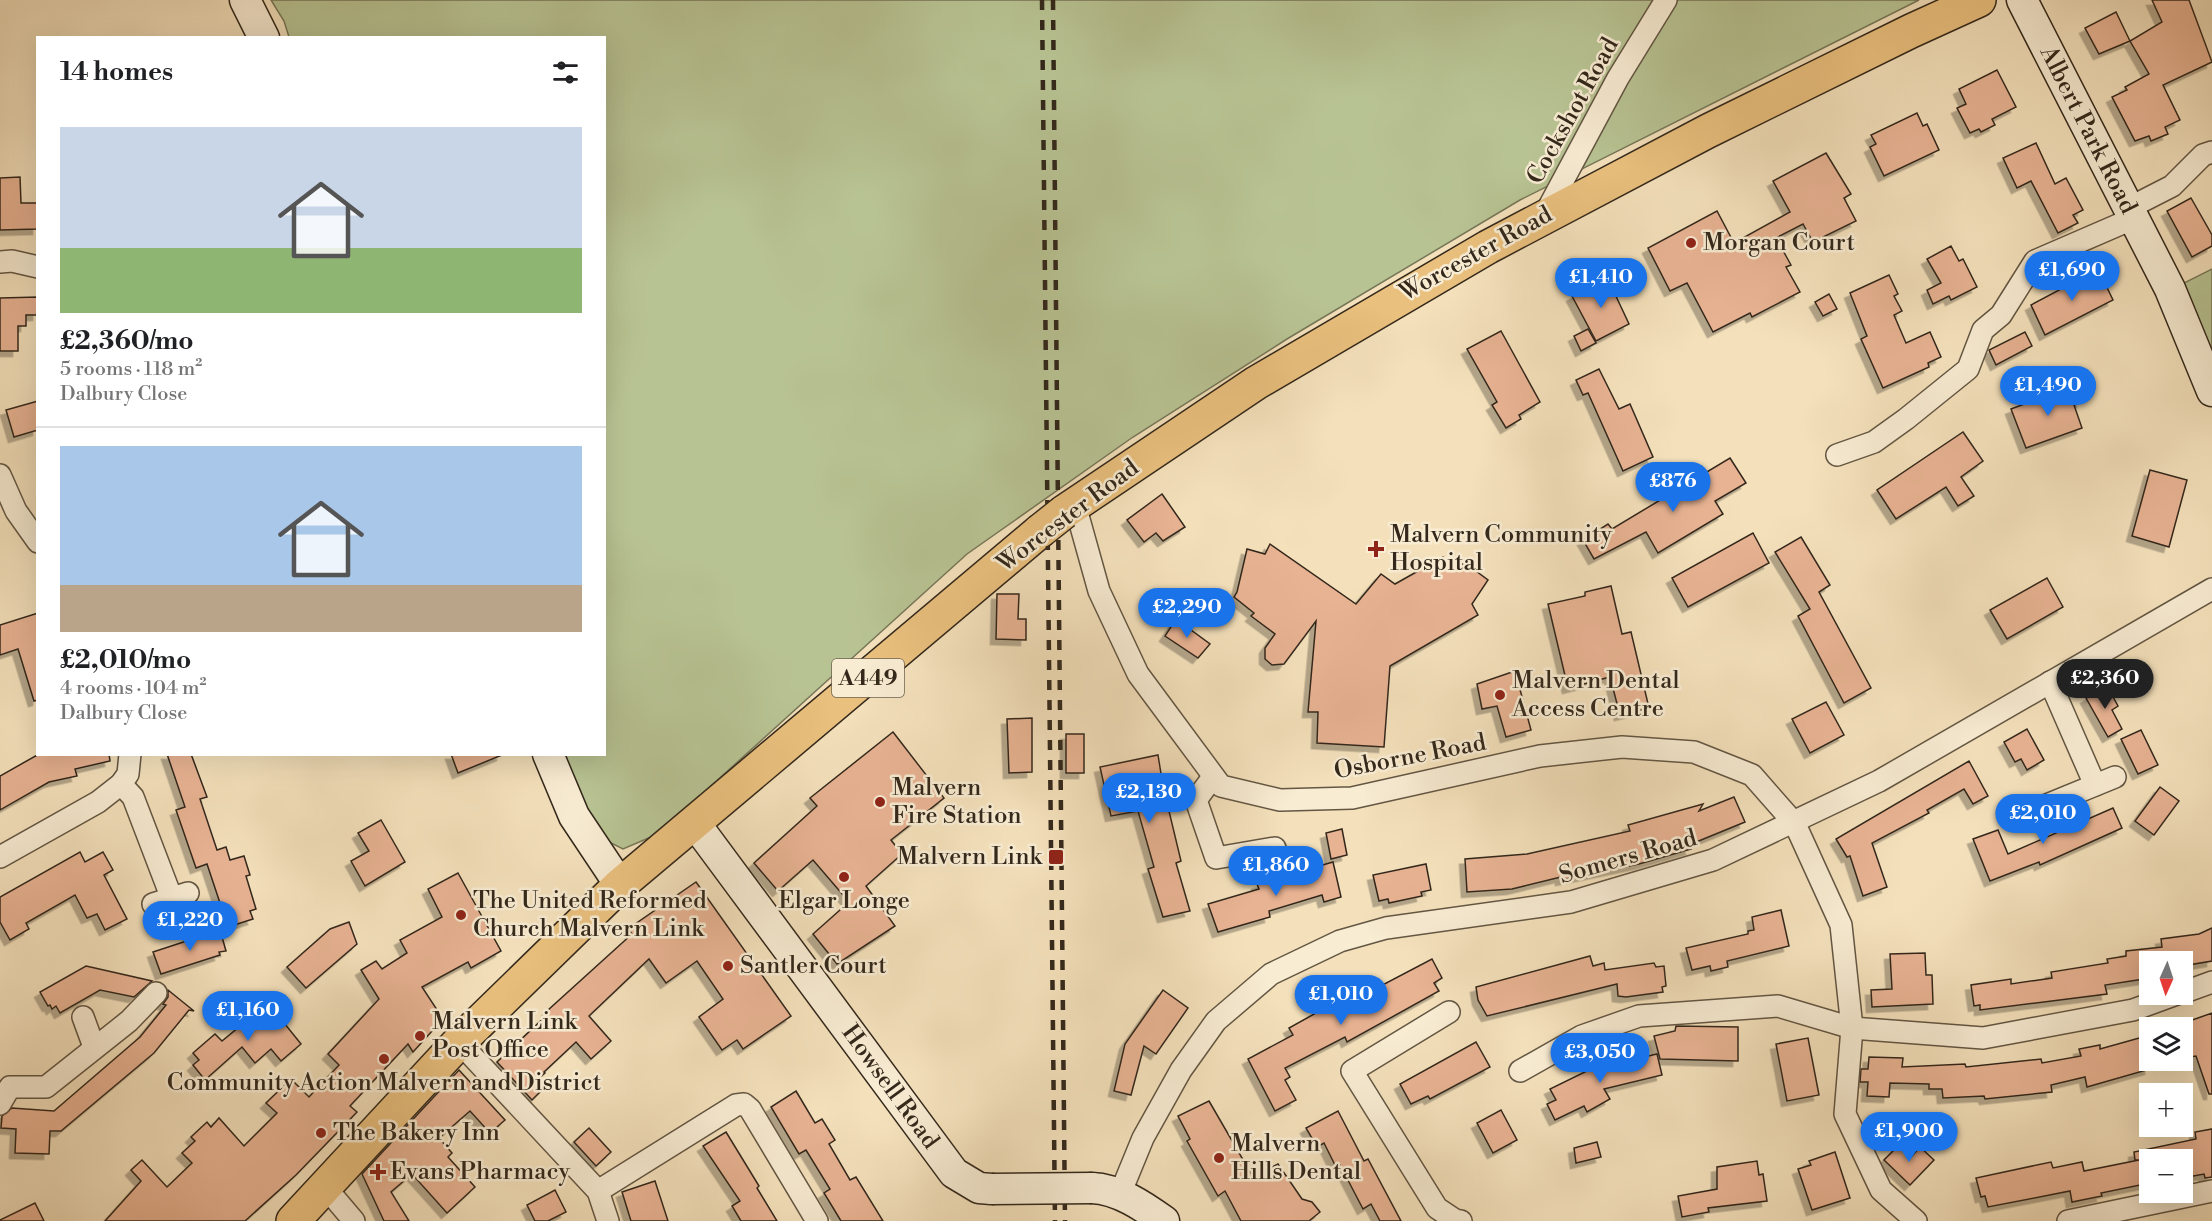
<!DOCTYPE html>
<html lang="en">
<head>
<meta charset="utf-8">
<style>
	body { margin:0; font-family:"Libre Bodoni",serif; background:#f2f2f2; color:#202124; height:100vh; display:flex; flex-direction:column; font-size:22px; white-space:nowrap }
	* { box-sizing:border-box; margin:0 }
	p { font-size:20px; color:#757577 }
	.icon { flex:none; width:33px; height:33px; fill:none; stroke:currentColor; stroke-width:2; stroke-linecap:round; stroke-linejoin:round }
	.map { position:relative; flex:1; overflow:hidden }
	.side { position:absolute; left:36px; top:36px; width:570px; height:720px; display:flex; flex-direction:column; background:#fff; border-radius:0px; box-shadow:0 6px 24px #0002 }
	.side>* { flex:none }
	.needle { width:39px; rotate:183deg }
	.controls { position:absolute; left:2139px; top:951px; display:grid; gap:12px }
	.controls a { display:grid; place-items:center; width:54px; height:54px; border-radius:0px; background:#fff; box-shadow:0 6px 24px #0002; font-size:30px }
	.price { position:absolute; translate:-50% -51px; padding:0 14px; border-radius:21px; background:#1a73e8; color:#fff; font-size:20px; line-height:39px; filter:drop-shadow(0 2px 3px #0008) }
	.price::after { content:''; position:absolute; left:50%; top:36px; width:18px; height:14px; margin-left:-9px; background:inherit; clip-path:polygon(0 0,100% 0,50% 100%) }
	.price.selected { background:#222; color:#fff }
	ul { padding:0; list-style:none }
	li { display:grid; align-content:center; gap:12px; height:318px; padding:0 24px }
	li+li { border-top:2px solid #e0e0e0 }
	li span { display:grid; place-items:center; height:186px; border-radius:0px; color:#555 }
	li>.icon { margin-inline-start:auto }
	span .icon { width:108px; height:108px; fill:#fffc; stroke-width:1 }
	li b { font-size:26px }
	h2 { display:flex; justify-content:space-between; align-items:center; height:72px; padding:0 24px; font-size:26px }
	.map>svg:first-child { display:block }
</style>
</head>
<body>
<div class="map">
<svg width="2212" height="1221" viewBox="0 0 2212 1221">
	<defs>
		<filter id="shadow"><feDropShadow dx="-5.5" dy="5.5" stdDeviation="0" flood-color="#0004"/></filter>
	</defs>
	<rect width="100%" height="100%" fill="#f4e1bc"/>
	<filter id="stains"><feTurbulence type="fractalNoise" baseFrequency=".00333" numOctaves="4"/><feColorMatrix values="0 0 0 0 .2 0 0 0 0 .09 0 0 0 0 .02 0 0 0 .5 -.17"/></filter>
	<radialGradient id="worn" r=".72"><stop offset=".6" stop-color="#630" stop-opacity="0"/><stop offset="1" stop-color="#630" stop-opacity=".3"/></radialGradient>
	<g fill="#b8c393" stroke="#767657" stroke-width="1.5">
		<polygon points="271,0 1919,0 1520,200 1287,339 1133,437 967,554 658,834 623,849 599,837 564,755 604,754 604,38 289,37 284,21"/>
		<polygon points="2212,269 2212,372 2178,286"/>
	</g>
	<g fill="#e8b393" stroke="#33281b" stroke-width="1.5" filter="url(#shadow)">
		<polygon points="2152,0 2189,0 2212,62 2163,85 2180,120 2165,127 2168,134 2151,141 2149,136 2135,141 2112,97 2127,90 2125,87 2149,74 2130,41 2162,22"/>
		<polygon points="2116,12 2130,41 2099,54 2085,28"/>
		<polygon points="1997,70 2016,107 1992,119 1995,125 1981,132 1979,129 1970,133 1957,108 1966,104 1959,89"/>
		<polygon points="1917,113 1923,126 1927,124 1939,150 1884,176 1870,147 1876,144 1871,135"/>
		<polygon points="2036,143 2055,184 2066,178 2083,210 2073,215 2078,223 2058,233 2031,181 2017,188 2003,158"/>
		<polygon points="1826,153 1851,194 1844,198 1856,221 1813,242 1803,224 1776,238 1791,265 1786,267 1800,292 1752,317 1750,313 1713,332 1687,283 1670,291 1648,248 1717,211 1734,243 1790,212 1773,181"/>
		<polygon points="20,177 21,203 38,203 38,229 0,230 0,178"/>
		<polygon points="2191,198 2212,235 2212,246 2192,257 2167,211"/>
		<polygon points="1951,246 1959,261 1963,259 1977,287 1951,300 1949,296 1933,304 1927,290 1941,283 1927,259"/>
		<polygon points="2097,267 2113,300 2045,335 2031,305 2082,278 2081,275"/>
		<polygon points="1889,275 1898,294 1894,296 1902,311 1894,315 1906,343 1930,332 1941,357 1928,363 1929,367 1883,388 1861,339 1867,336 1850,293"/>
		<polygon points="1607,277 1629,324 1596,341 1572,296"/>
		<polygon points="1829,294 1837,309 1823,316 1815,302"/>
		<polygon points="38,297 38,315 26,315 26,326 18,326 18,351 0,351 0,298"/>
		<polygon points="1588,329 1596,343 1581,351 1574,336"/>
		<polygon points="1501,331 1540,402 1519,415 1521,419 1506,428 1492,405 1497,402 1467,349"/>
		<polygon points="2025,332 2032,346 1996,365 1989,350"/>
		<polygon points="1599,369 1619,409 1630,404 1653,457 1623,471 1588,393 1583,395 1576,380"/>
		<polygon points="2075,385 2082,402 2074,405 2082,428 2026,448 2011,409"/>
		<polygon points="38,401 38,430 14,437 6,410"/>
		<polygon points="1963,432 1983,461 1961,477 1974,496 1958,506 1946,487 1896,519 1877,490"/>
		<polygon points="1730,458 1746,483 1715,501 1723,514 1658,553 1646,532 1594,559 1583,540 1608,524 1612,529"/>
		<polygon points="2150,470 2187,480 2169,547 2132,536"/>
		<polygon points="1162,494 1185,527 1163,541 1156,533 1144,542 1127,520"/>
		<polygon points="1753,533 1769,563 1688,607 1672,578"/>
		<polygon points="1801,537 1830,585 1819,592 1871,688 1844,703 1798,616 1810,609 1775,552"/>
		<polygon points="1270,544 1356,604 1381,574 1395,584 1443,557 1451,569 1465,563 1488,580 1472,604 1478,615 1390,666 1384,747 1317,743 1318,712 1308,712 1316,621 1284,664 1272,665 1265,659 1265,648 1275,634 1251,616 1254,613 1234,597 1237,592 1247,549 1265,554"/>
		<polygon points="2047,578 2063,607 2007,639 1990,610"/>
		<polygon points="1611,586 1622,634 1631,632 1649,708 1620,715 1610,677 1568,688 1548,604 1585,596 1585,592"/>
		<polygon points="997,594 1019,594 1018,619 1026,619 1026,640 996,639"/>
		<polygon points="38,613 38,700 34,701 18,649 0,655 0,625"/>
		<polygon points="1176,619 1210,644 1198,658 1165,636"/>
		<polygon points="1515,671 1531,730 1506,737 1497,706 1482,709 1477,684"/>
		<polygon points="2107,686 2118,706 2112,710 2122,729 2108,737 2086,698"/>
		<polygon points="1826,702 1844,735 1810,753 1792,719"/>
		<polygon points="1032,718 1032,772 1009,773 1007,719"/>
		<polygon points="2027,729 2044,760 2027,770 2021,759 2015,762 2004,742"/>
		<polygon points="2141,730 2158,765 2138,774 2121,739"/>
		<polygon points="893,732 944,798 891,840 902,854 866,886 895,926 837,964 813,934 849,902 813,860 778,891 754,863 817,806 810,798"/>
		<rect x="1066" y="734" width="18" height="39"/>
		<polygon points="39,754 109,754 110,761 75,769 77,776 49,782 0,810 0,776"/>
		<polygon points="167,754 191,754 207,797 200,799 217,850 226,847 230,860 244,856 250,875 246,876 256,909 250,911 253,919 228,927 207,864 196,868 176,810 185,807"/>
		<polygon points="451,754 502,754 502,755 458,773"/>
		<polygon points="1158,755 1167,811 1169,811 1181,861 1176,863 1190,911 1163,917 1148,869 1154,867 1138,811 1111,816 1100,767"/>
		<polygon points="1969,761 1988,796 1973,804 1964,789 1927,810 1929,813 1872,843 1887,887 1863,896 1850,856 1847,857 1836,839"/>
		<polygon points="2160,787 2179,801 2154,835 2135,821"/>
		<polygon points="1734,797 1745,822 1689,845 1691,849 1639,864 1561,880 1561,877 1512,889 1467,892 1465,859 1527,854 1630,831 1628,825 1703,804 1699,811"/>
		<polygon points="2113,808 2122,828 2040,865 2039,862 1990,881 1973,839 1998,830 2008,854"/>
		<polygon points="381,820 405,862 365,886 351,861 369,851 358,833"/>
		<polygon points="1342,829 1347,855 1331,859 1326,833"/>
		<polygon points="80,852 85,862 103,852 113,870 104,875 127,919 105,930 97,914 87,918 75,895 26,923 29,929 10,940 0,922 0,897"/>
		<polygon points="1333,862 1341,897 1324,902 1322,895 1269,911 1270,917 1218,932 1208,904 1259,889 1257,884"/>
		<polygon points="1426,864 1431,890 1421,892 1422,896 1389,903 1388,899 1379,901 1373,875"/>
		<polygon points="458,873 501,951 471,968 468,962 422,987 443,1019 413,1052 408,1044 350,1106 357,1112 296,1175 245,1221 105,1221 141,1181 131,1170 142,1160 167,1187 192,1163 182,1153 195,1141 191,1137 207,1122 211,1127 219,1118 244,1146 277,1113 266,1103 291,1079 309,1097 339,1065 328,1054 379,999 361,970 376,961 382,969 407,953 400,940 442,917 428,889"/>
		<polygon points="696,882 791,1016 743,1049 737,1040 722,1050 699,1017 723,999 697,961 666,983 649,959 589,1016 611,1041 591,1059 576,1042 544,1072 545,1073 536,1081 543,1089 532,1100 497,1062 549,1013 547,1011 632,934 628,929"/>
		<polygon points="1781,910 1789,946 1727,961 1728,967 1711,971 1710,966 1692,970 1686,948 1748,934 1748,931 1754,930 1752,917"/>
		<polygon points="349,922 357,944 306,988 287,967 330,929"/>
		<polygon points="2212,928 2212,961 2182,966 2182,962 2150,962 2150,978 2105,985 2107,994 1980,1010 1980,1005 1974,1006 1971,985 2011,979 2011,984 2052,978 2051,972 2108,963 2107,959 2126,956 2126,951 2162,947 2161,939 2199,934"/>
		<polygon points="220,930 226,951 219,952 220,955 161,974 153,952"/>
		<polygon points="1925,953 1926,975 1932,975 1933,1004 1872,1007 1871,990 1892,989 1890,954"/>
		<polygon points="1590,956 1593,966 1604,963 1605,970 1654,963 1656,967 1664,966 1666,986 1662,987 1663,992 1626,997 1618,996 1617,984 1487,1016 1478,1000 1476,987"/>
		<polygon points="1432,959 1442,978 1434,983 1439,991 1347,1042 1345,1037 1285,1068 1290,1077 1285,1080 1296,1100 1275,1111 1248,1059 1293,1035 1289,1028 1350,994 1347,989 1369,977 1375,989"/>
		<polygon points="86,966 152,981 134,997 100,990 60,1013 56,1006 52,1009 50,1005 48,1006 40,992"/>
		<polygon points="168,990 194,1011 189,1010 154,1053 61,1131 50,1131 49,1154 15,1153 16,1129 1,1128 2,1116 12,1108 54,1111 140,1037 166,1005 163,1004 168,997"/>
		<polygon points="1163,990 1188,1008 1156,1054 1144,1046 1131,1095 1114,1091 1125,1044"/>
		<polygon points="268,1003 301,1044 281,1061 271,1049 255,1063 242,1047 205,1080 193,1065 199,1060 193,1053 215,1034 222,1041"/>
		<polygon points="2212,1013 2212,1094 2209,1094 2196,1056 2190,1057 2182,1028 2178,1025"/>
		<polygon points="1676,1026 1738,1027 1738,1061 1660,1059 1654,1036 1675,1031"/>
		<polygon points="2150,1035 2150,1069 2087,1087 2085,1077 2051,1085 2052,1092 1985,1099 1984,1096 1943,1098 1942,1089 1929,1089 1929,1084 1890,1083 1889,1097 1867,1096 1868,1082 1860,1082 1861,1069 1868,1069 1869,1057 1903,1058 1902,1067 1965,1064 1966,1067 2041,1059 2042,1063 2081,1056 2079,1049 2100,1045 2100,1049"/>
		<polygon points="1808,1038 1819,1095 1787,1101 1776,1044"/>
		<polygon points="1476,1042 1490,1067 1430,1099 1428,1096 1411,1104 1400,1084"/>
		<polygon points="1657,1054 1662,1075 1604,1089 1610,1099 1587,1112 1584,1106 1555,1120 1547,1104 1556,1100 1550,1089 1603,1063 1605,1066"/>
		<polygon points="459,1070 505,1120 490,1133 470,1111 439,1138 452,1153 448,1157 475,1187 447,1213 412,1174 391,1192 409,1221 384,1221 362,1174"/>
		<polygon points="796,1091 815,1123 822,1119 835,1140 829,1144 850,1180 856,1177 883,1221 841,1221 824,1193 830,1189 806,1150 799,1154 771,1107"/>
		<polygon points="1209,1101 1253,1177 1278,1164 1302,1199 1312,1202 1320,1212 1309,1221 1241,1221 1225,1191 1218,1196 1187,1141 1190,1139 1178,1116"/>
		<polygon points="1501,1110 1517,1140 1493,1153 1477,1123"/>
		<polygon points="1338,1111 1364,1161 1368,1159 1401,1221 1380,1221 1371,1204 1363,1209 1339,1163 1335,1165 1324,1143 1317,1147 1306,1128"/>
		<polygon points="589,1128 611,1152 596,1166 574,1142"/>
		<polygon points="2212,1129 2212,1177 2205,1178 2204,1174 2182,1178 2182,1160 2145,1160 2150,1183 2101,1193 2102,1196 2072,1202 2070,1191 1988,1207 1985,1196 1981,1197 1976,1178 2051,1162 2053,1168 2082,1162 2084,1171 2139,1160 2135,1160 2134,1152 2196,1139 2195,1132"/>
		<polygon points="726,1132 759,1186 757,1188 777,1221 741,1221 732,1206 740,1201 703,1146"/>
		<polygon points="1597,1142 1601,1157 1576,1163 1574,1148"/>
		<polygon points="1900,1144 1912,1156 1920,1147 1934,1160 1910,1185 1884,1160"/>
		<polygon points="1835,1152 1850,1198 1812,1210 1798,1169 1811,1165 1809,1161"/>
		<polygon points="1757,1161 1759,1175 1763,1174 1767,1201 1708,1208 1709,1212 1682,1217 1678,1196 1717,1189 1717,1167"/>
		<polygon points="655,1181 668,1221 631,1221 622,1192"/>
		<polygon points="555,1190 566,1212 548,1221 535,1221 527,1205"/>
		<polygon points="35,1203 44,1221 0,1221 0,1220"/>
	</g>
	<g fill="none" stroke-linecap="round" stroke-linejoin="round">
		<defs>
			<g id="street">
				<polyline points="2127,209 2172,186 2203,155 2212,152"/>
				<polyline points="1544,216 1618,78 1666,0"/>
				<polyline points="0,262 12,261 38,267"/>
				<polyline points="1837,455 1874,442 1906,419 1968,369 1983,330 2001,315 2035,261 2132,219"/>
				<polyline points="0,475 16,511 38,542"/>
				<polyline points="1075,505 1099,591 1138,674 1221,786 1280,800 1352,798 1540,756 1622,747 1694,752 1752,775 1795,824 1841,925 1852,1028 1845,1114 1881,1190 1916,1221"/>
				<polyline points="2050,682 2095,785"/>
				<polyline points="1213,777 1196,800 1216,858 1275,848"/>
				<polyline points="121,784 133,797 172,899"/>
				<polyline points="2032,811 2115,777"/>
				<polyline points="0,857 98,802 121,784 128,774 130,754"/>
				<polyline points="153,904 188,893"/>
				<polyline points="2182,993 2212,982"/>
				<polyline points="1449,1012 1352,1071 1437,1208 1455,1220 1461,1221"/>
				<polyline points="83,1017 94,1047"/>
				<polyline points="459,1042 598,1191 608,1221"/>
				<polyline points="1520,1071 1582,1036 1639,1016 1778,1006 1852,1028 1983,1038 2133,1010 2177,994"/>
				<polyline points="0,1104 10,1087 46,1087 129,1021 156,993"/>
				<polyline points="326,1188 354,1221"/>
				<polyline points="598,1191 736,1105 744,1104 750,1109 817,1221"/>
				<polyline points="1120,1194 1143,1138 1181,1070 1216,1021 1271,974 1340,941 1386,928 1571,902 1713,860 1879,781 2212,589"/>
				<polyline points="2068,1221 2212,1191"/>
			</g>
			<g id="secondary">
				<polyline points="245,0 264,38"/>
				<polyline points="2022,0 2170,289 2212,391"/>
				<polyline points="548,754 574,816 620,885"/>
				<polyline points="694,822 954,1173 979,1188 992,1189"/>
				<path d="M1092 1188C1118 1189 1143 1206 1164 1221"/>
			</g>
			<g id="highway">
				<polyline points="1064,512 1256,383 1488,247 1708,131 1911,31 1979,0"/>
				<polyline points="293,1221 459,1042 620,885 1040,531"/>
			</g>
		</defs>
		<use href="#street" stroke="#635643" stroke-width="24"/>
		<use href="#secondary" stroke="#33281b" stroke-width="33"/>
		<use href="#highway" stroke="#33281b" stroke-width="36"/>
		<use href="#street" stroke="#f8ecd3" stroke-width="21"/>
		<use href="#secondary" stroke="#f8ecd3" stroke-width="30"/>
		<use href="#highway" stroke="#eac07e" stroke-width="33"/>
		<g stroke="#33281b" stroke-width="4.5" stroke-dasharray="10 10" stroke-linecap="butt">
			<polyline points="1042,0 1055,1221"/>
			<polyline points="1053,0 1065,1221"/>
		</g>
		<defs>
			<polyline id="secondary-bridge" points="992,1189 1092,1188"/>
			<polyline id="highway-bridge" points="1040,531 1064,512"/>
		</defs>
		<use href="#secondary-bridge" stroke="#33281b" stroke-width="33" stroke-linecap="butt"/>
		<use href="#highway-bridge" stroke="#33281b" stroke-width="36" stroke-linecap="butt"/>
		<use href="#secondary-bridge" stroke="#f8ecd3" stroke-width="30"/>
		<use href="#highway-bridge" stroke="#eac07e" stroke-width="33"/>
	</g>
	<g fill="#8f2418" stroke="#f8ecd3" stroke-width="2">
		<circle cx="1691" cy="243" r="6"/>
		<path d="M1373 540h6v6h6v6h-6v6h-6v-6h-6v-6h6z"/>
		<circle cx="1500" cy="695" r="6"/>
		<circle cx="880" cy="802" r="6"/>
		<rect x="1048" y="849" width="16" height="16" rx="3"/>
		<circle cx="844" cy="877" r="6"/>
		<circle cx="461" cy="915" r="6"/>
		<circle cx="728" cy="966" r="6"/>
		<circle cx="420" cy="1036" r="6"/>
		<circle cx="384" cy="1059" r="6"/>
		<circle cx="321" cy="1133" r="6"/>
		<circle cx="1219" cy="1158" r="6"/>
		<path d="M375 1163h6v6h6v6h-6v6h-6v-6h-6v-6h6z"/>
	</g>
	<g text-anchor="middle" dominant-baseline="central" stroke-width="5" stroke-linejoin="round" paint-order="stroke">
		<rect fill="#f8ecd3" stroke="#6e6352" stroke-width="1.5" x="832" y="659" width="72" height="38" rx="4.5"/>
		<g font-size="22" font-weight="bold" fill="#33281b">
			<text x="868" y="678">A449</text>
		</g>
		<g font-size="24" fill="#33281b" stroke="#f8ecd3">
			<text transform="translate(1573 111) rotate(-61)">Cockshot Road</text>
			<text transform="translate(2088 130) rotate(63)">Albert Park Road</text>
			<text transform="translate(1476 254) rotate(-29)">Worcester Road</text>
			<text transform="translate(1068 516) rotate(-37)">Worcester Road</text>
			<text transform="translate(1410 757) rotate(-11)">Osborne Road</text>
			<text transform="translate(1628 857) rotate(-16)">Somers Road</text>
			<text transform="translate(890 1087) rotate(54)">Howsell Road</text>
		</g>
		<g font-size="24" fill="#33281b" stroke="#f8ecd3" text-anchor="start">
			<text x="1703" y="243">Morgan Court</text>
			<text x="1390" y="535">Malvern Community<tspan x="1390" dy="28">Hospital</tspan></text>
			<text x="1512" y="681">Malvern Dental<tspan x="1512" dy="28">Access Centre</tspan></text>
			<text x="892" y="788">Malvern<tspan x="892" dy="28">Fire Station</tspan></text>
			<text x="1042" y="857" text-anchor="end">Malvern Link</text>
			<text x="473" y="901">The United Reformed<tspan x="473" dy="28">Church Malvern Link</tspan></text>
			<text x="844" y="901" text-anchor="middle">Elgar Longe</text>
			<text x="740" y="966">Santler Court</text>
			<text x="432" y="1022">Malvern Link<tspan x="432" dy="28">Post Office</tspan></text>
			<text x="384" y="1083" text-anchor="middle">Community Action Malvern and District</text>
			<text x="333" y="1133">The Bakery Inn</text>
			<text x="1231" y="1144">Malvern<tspan x="1231" dy="28">Hills Dental</tspan></text>
			<text x="390" y="1172">Evans Pharmacy</text>
		</g>
	</g>
	<rect width="100%" height="100%" filter="url(#stains)"/>
	<rect width="100%" height="100%" fill="url(#worn)"/>
</svg>
<div class="controls">
<a><svg class="needle" viewBox="-14 -14 28 28"><path d="M0-13l5 13h-10z" fill="#e53935"/><path d="M0 13l5-13h-10z" fill="#757577"/></svg></a>
<a><svg class="icon" aria-label="layers" viewBox="0 0 24 24"><path d="M12 4l9 5-9 5-9-5zM3 14l9 5 9-5"/></svg></a>
<a>+</a>
<a>−</a>
</div>
<b class="price" style="left:2072px;top:302px">£1,690</b>
<b class="price" style="left:1601px;top:309px">£1,410</b>
<b class="price" style="left:2048px;top:417px">£1,490</b>
<b class="price" style="left:1673px;top:513px">£876</b>
<b class="price" style="left:1187px;top:639px">£2,290</b>
<b class="price selected" style="left:2105px;top:710px">£2,360</b>
<b class="price" style="left:1149px;top:824px">£2,130</b>
<b class="price" style="left:2043px;top:845px">£2,010</b>
<b class="price" style="left:1276px;top:897px">£1,860</b>
<b class="price" style="left:190px;top:952px">£1,220</b>
<b class="price" style="left:1341px;top:1026px">£1,010</b>
<b class="price" style="left:248px;top:1042px">£1,160</b>
<b class="price" style="left:1600px;top:1084px">£3,050</b>
<b class="price" style="left:1909px;top:1163px">£1,900</b>
<section class="side">
<h2>14 homes<svg class="icon" aria-label="filters" viewBox="0 0 24 24"><path d="M4 7h16M4 17h16"/><circle cx="9" cy="7" r="2"/><circle cx="15" cy="17" r="2"/></svg></h2>
<ul>
<li><span style="background:linear-gradient(#c9d6e8 65%,#8fb573 0)"><svg class="icon" aria-label="home" viewBox="0 0 24 24"><path d="M3 11l9-7 9 7M6 9v11h12V9"/></svg></span><div><b>£2,360/mo</b><p>5 rooms · 118 m²</p><p>Dalbury Close</p></div></li>
<li><span style="background:linear-gradient(#a9c7e8 75%,#b9a48a 0)"><svg class="icon" aria-label="home" viewBox="0 0 24 24"><path d="M3 11l9-7 9 7M6 9v11h12V9"/></svg></span><div><b>£2,010/mo</b><p>4 rooms · 104 m²</p><p>Dalbury Close</p></div></li>
</ul>
</section>
</div>
</body>
</html>
